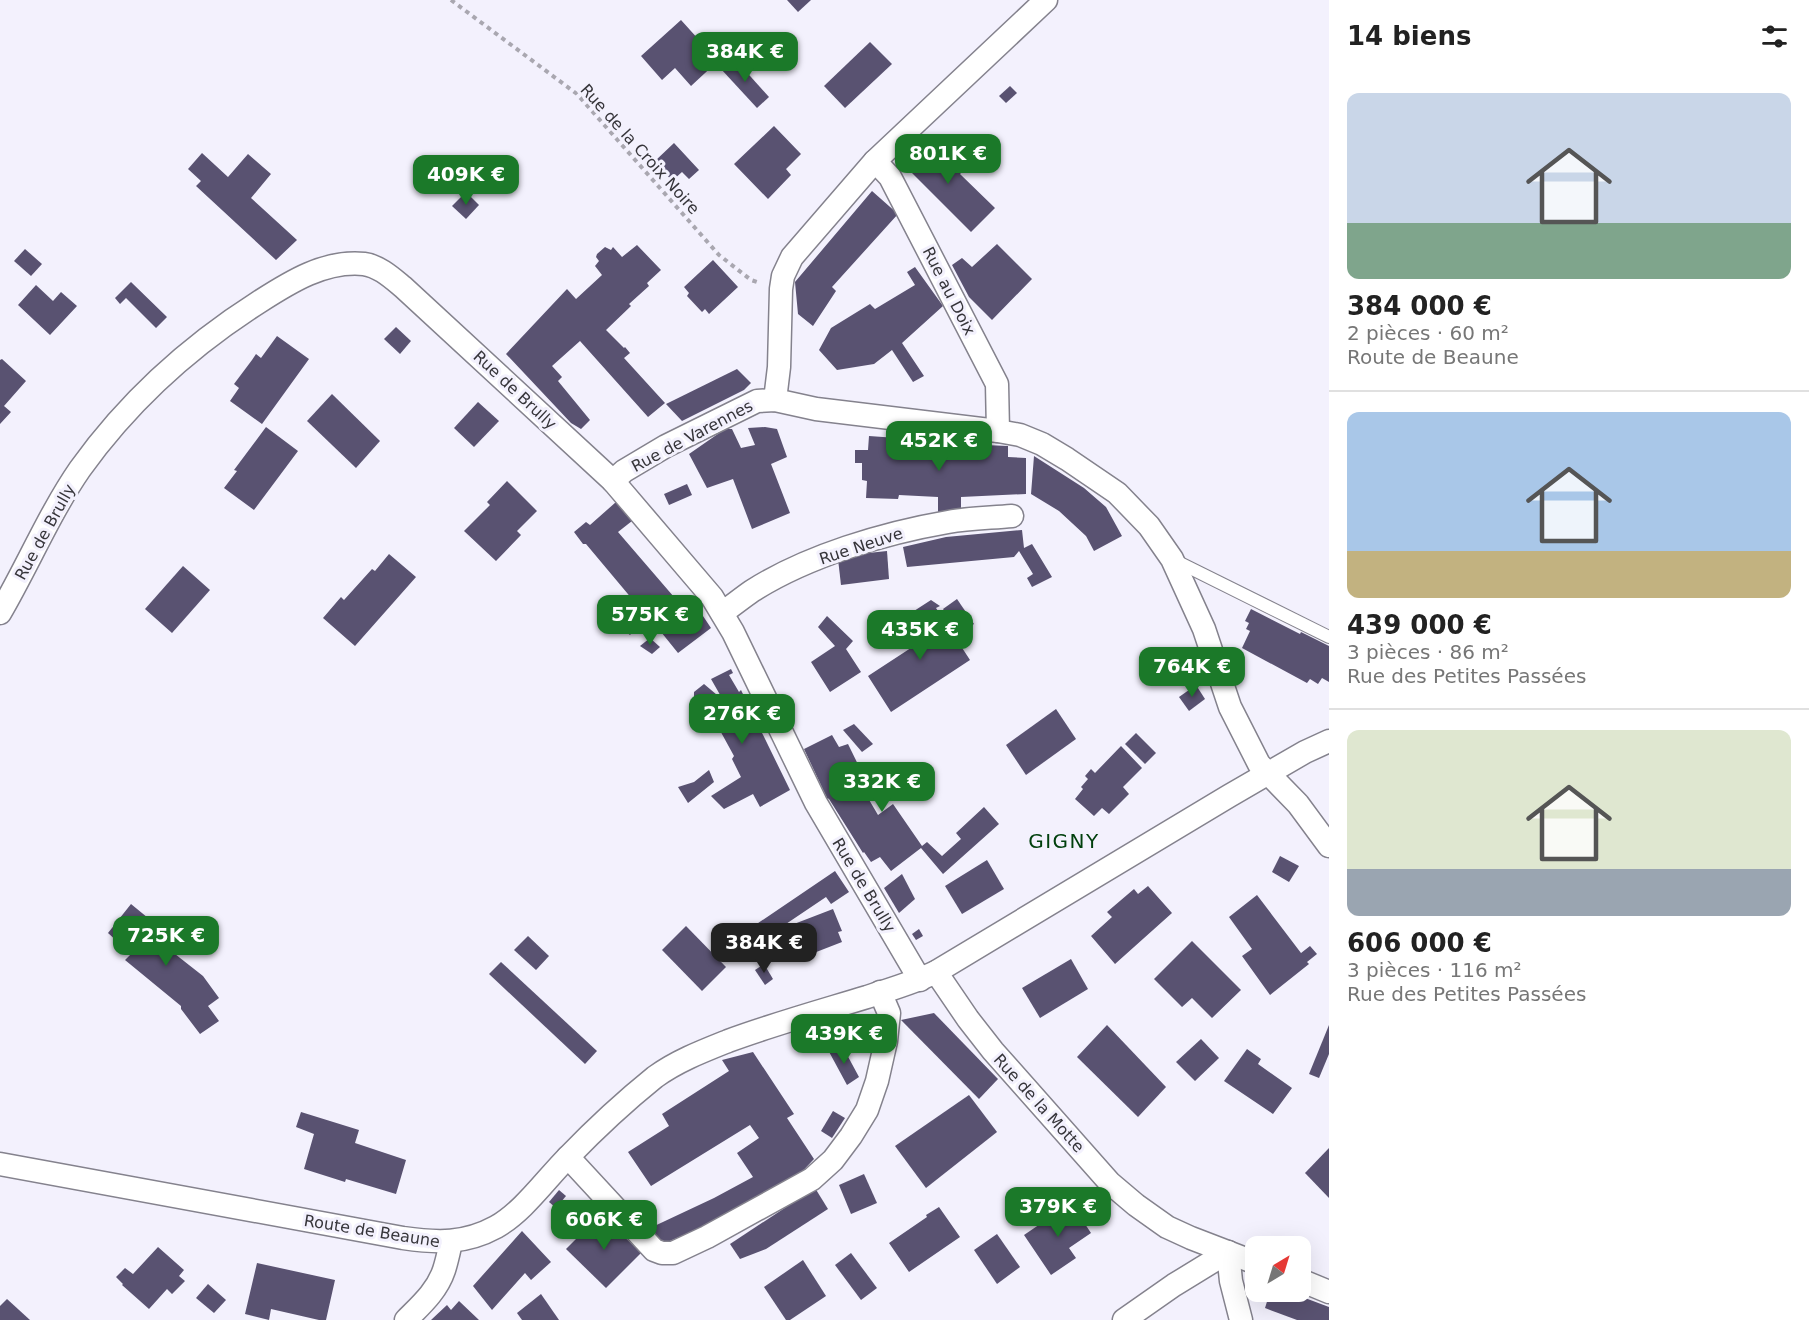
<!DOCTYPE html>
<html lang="fr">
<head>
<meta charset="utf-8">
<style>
	body { margin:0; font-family:"DejaVu Sans",sans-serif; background:#f2f2f2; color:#222; height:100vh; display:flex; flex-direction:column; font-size:22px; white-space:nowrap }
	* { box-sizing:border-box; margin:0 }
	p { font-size:20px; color:#767676 }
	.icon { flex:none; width:33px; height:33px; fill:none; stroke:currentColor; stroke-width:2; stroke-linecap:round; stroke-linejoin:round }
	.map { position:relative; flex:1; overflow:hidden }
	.side { display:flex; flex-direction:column; background:#fff; width:480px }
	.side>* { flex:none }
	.needle { width:39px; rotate:38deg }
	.buttons { position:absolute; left:1245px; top:1236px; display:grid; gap:12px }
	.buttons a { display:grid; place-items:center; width:66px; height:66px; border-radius:12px; background:#fff; box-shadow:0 6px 24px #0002; font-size:30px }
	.price { position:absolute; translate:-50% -51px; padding:0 14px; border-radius:12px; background:#1b7929; color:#fff; font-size:20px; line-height:39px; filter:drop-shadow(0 2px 3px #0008) }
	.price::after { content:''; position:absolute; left:50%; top:36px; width:18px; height:14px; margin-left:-9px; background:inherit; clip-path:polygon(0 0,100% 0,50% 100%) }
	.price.current { background:#222; color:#fff }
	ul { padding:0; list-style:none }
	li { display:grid; align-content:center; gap:12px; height:318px; padding:0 18px }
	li+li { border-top:2px solid #e0e0e0 }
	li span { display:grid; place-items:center; height:186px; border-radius:12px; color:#555 }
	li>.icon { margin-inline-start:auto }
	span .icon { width:108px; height:108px; fill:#fffc; stroke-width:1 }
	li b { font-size:26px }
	h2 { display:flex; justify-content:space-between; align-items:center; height:72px; padding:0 18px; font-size:26px }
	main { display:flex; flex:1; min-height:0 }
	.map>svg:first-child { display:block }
</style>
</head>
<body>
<main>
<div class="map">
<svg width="1329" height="1320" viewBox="0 0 1329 1320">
	<rect width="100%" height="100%" fill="#f3f1fd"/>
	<g fill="#595271">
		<polygon points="787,0 811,0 798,12"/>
		<polygon points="681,20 718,61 691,86 675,68 662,80 641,56"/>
		<polygon points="870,42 892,64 845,108 824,86"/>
		<polygon points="733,57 769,97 757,108 721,69"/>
		<polygon points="1010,86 1017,93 1006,103 999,96"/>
		<polygon points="774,126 801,154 786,169 791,175 768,199 734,164"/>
		<polygon points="924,138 954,167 958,163 964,170 960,174 995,208 971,232 900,161"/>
		<polygon points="674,143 699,170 689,179 682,172 672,181 655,161"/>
		<polygon points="202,153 228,177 248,154 271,174 251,198 297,240 276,260 196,186 201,181 188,169"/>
		<polygon points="872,191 898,214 832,287 836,291 813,326 798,314 795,282"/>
		<polygon points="466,192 479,205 466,219 452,206"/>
		<polygon points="997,244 1032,279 992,320 969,297 952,265 962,258 972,267"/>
		<polygon points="637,245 661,270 647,283 649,286 629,304 631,306 606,330 624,348 625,347 630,353 624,358 665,403 648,417 580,341 552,366 562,377 558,381 590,420 581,429 571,423 506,354 567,289 576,299 602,275 595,266 599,261 596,257 597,254 605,247 611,250 613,247 622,257"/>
		<polygon points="25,249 42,264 31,276 14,261"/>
		<polygon points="713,260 738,287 709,314 705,309 702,312 687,296 689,293 684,287"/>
		<polygon points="915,267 943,306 902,343 924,376 913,382 892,350 874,364 837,370 819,350 831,328 870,304 875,309 915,285 907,272"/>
		<polygon points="131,282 167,317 156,328 126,298 120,304 115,298"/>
		<polygon points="36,285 53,301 61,292 77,306 50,335 18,305"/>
		<polygon points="396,327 411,341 400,354 384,339"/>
		<polygon points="277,336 309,359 262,424 230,401 239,388 234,384 252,360 256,354 261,358"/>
		<polygon points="2,359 26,381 4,406 11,412 0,424 0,360"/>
		<polygon points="737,369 751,383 744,390 682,421 666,404"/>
		<polygon points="332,394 380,441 356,468 307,421"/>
		<polygon points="478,402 499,421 474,447 454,428"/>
		<polygon points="266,427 298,451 254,510 224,488 237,471 234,470"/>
		<polygon points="765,427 777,429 787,457 771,464 790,513 752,529 733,479 707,488 689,454 725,429 732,429 741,448 755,445 748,428"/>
		<polygon points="869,436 939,441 938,450 955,451 955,442 961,443 961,452 984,454 985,445 1008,446 1008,457 1026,458 1026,494 961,497 961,513 938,513 938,497 899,495 898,499 866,498 867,481 862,480 862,463 855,463 855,450 868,450"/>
		<polygon points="1034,456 1084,488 1106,507 1122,536 1094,551 1086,536 1059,511 1031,494"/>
		<polygon points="507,481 537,511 517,531 521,535 496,561 464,531 490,505 487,502"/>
		<polygon points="687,484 692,495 669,505 664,494"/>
		<polygon points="616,502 632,521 618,532 680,604 687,599 692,606 695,604 711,628 678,653 653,622 642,630 638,626 630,635 625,631 633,622 630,620 643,612 586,544 583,544 574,532 586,522 590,525"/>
		<polygon points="1022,530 1024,548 1032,544 1052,577 1032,587 1027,578 1033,574 1019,551 1014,557 907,567 903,547 946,537"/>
		<polygon points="887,551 889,579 841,585 838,559 859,554"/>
		<polygon points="389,554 416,577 355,646 323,618 341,597 344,600 372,569 375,571"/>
		<polygon points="183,566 210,590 172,633 145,609"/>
		<polygon points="957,599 974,624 958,634 943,609"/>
		<polygon points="931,600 940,606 936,608 970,660 891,712 868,676 920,642 915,634 924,628 914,611"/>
		<polygon points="1251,609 1300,634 1301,632 1329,646 1329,682 1322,678 1318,684 1310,679 1307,683 1242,648 1250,631 1246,629 1249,623 1245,621"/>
		<polygon points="827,616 853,641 846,649 861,672 830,692 811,662 835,646 818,627"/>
		<polygon points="650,638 660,647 652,654 640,646"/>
		<polygon points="731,669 733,673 729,675 739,692 741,690 790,790 760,807 753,794 724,809 711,796 741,777 732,759 734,756 711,714 702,711 694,701 694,692 704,684 723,700 711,679"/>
		<polygon points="1196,685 1205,699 1189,711 1179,697"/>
		<polygon points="1056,709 1076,739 1026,775 1006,745"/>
		<polygon points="854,724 873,744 862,752 843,730"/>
		<polygon points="1136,733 1156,753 1145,764 1125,744"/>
		<polygon points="832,735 839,747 848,744 873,795 868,798 878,815 893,804 922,846 927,842 942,856 961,839 956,833 984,807 999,824 943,874 921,848 891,871 880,857 871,862 864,852 863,853 829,799 827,798 804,749"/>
		<polygon points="1121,746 1142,768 1123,787 1129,794 1109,814 1102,808 1094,816 1075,799 1083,789 1081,787 1088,779 1085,776 1091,769 1095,773"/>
		<polygon points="709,770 714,782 688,803 678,787 694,782"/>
		<polygon points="1280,856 1299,866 1289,882 1272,872"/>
		<polygon points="987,860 1004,889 962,914 945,886"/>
		<polygon points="835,871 849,892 831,904 826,897 780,928 786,937 762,952 759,948 750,953 739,936"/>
		<polygon points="902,874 915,899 899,913 884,888"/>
		<polygon points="1148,886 1172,913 1115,964 1091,936 1112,917 1107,912 1134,889 1138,894"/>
		<polygon points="1257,895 1301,953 1310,946 1317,954 1307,962 1309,964 1270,995 1242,956 1252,949 1229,917"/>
		<polygon points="131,904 159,927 156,929 171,940 175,935 185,943 175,954 203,976 219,998 208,1006 219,1021 200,1034 181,1009 181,1006 125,960 131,954 108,933"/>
		<polygon points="833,909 842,931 838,932 842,942 806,956 794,924"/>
		<polygon points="686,926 726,967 702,991 662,950"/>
		<polygon points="919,929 923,936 916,940 912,934"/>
		<polygon points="528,936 549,956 536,970 514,950"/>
		<polygon points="1192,941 1241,990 1212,1018 1192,998 1182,1007 1154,979"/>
		<polygon points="1071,959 1088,989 1040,1018 1022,988"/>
		<polygon points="501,962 597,1051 585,1064 489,974"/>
		<polygon points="764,964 773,979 765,985 755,970"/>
		<polygon points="934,1013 998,1079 979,1099 901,1020"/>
		<polygon points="1107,1025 1166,1087 1138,1117 1077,1057"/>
		<polygon points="1329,1025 1329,1054 1319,1078 1309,1074"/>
		<polygon points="1201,1039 1219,1058 1195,1081 1176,1062"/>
		<polygon points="835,1044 840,1053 845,1051 859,1077 847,1085 827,1048"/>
		<polygon points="1247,1049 1261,1059 1258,1064 1292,1088 1273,1114 1224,1081"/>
		<polygon points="753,1052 794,1114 787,1118 814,1159 799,1175 714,1222 663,1244 648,1229 714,1198 753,1177 737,1153 759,1138 750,1125 651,1186 628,1152 669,1126 662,1114 729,1071 722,1060"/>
		<polygon points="969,1095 997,1132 926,1188 895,1146"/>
		<polygon points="833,1111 845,1118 832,1138 821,1131"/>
		<polygon points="301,1112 359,1130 355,1143 406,1160 396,1194 346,1179 345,1182 304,1169 314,1134 296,1127"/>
		<polygon points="1329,1148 1329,1198 1305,1173"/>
		<polygon points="864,1174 877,1203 851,1214 839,1185"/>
		<polygon points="815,1188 828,1209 766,1249 740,1259 730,1244"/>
		<polygon points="559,1190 566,1196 556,1208 549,1202"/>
		<polygon points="1071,1203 1091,1233 1069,1248 1076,1258 1051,1275 1024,1235"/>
		<polygon points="939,1207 960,1237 909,1272 889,1243 927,1217 926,1215"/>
		<polygon points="601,1214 641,1253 606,1288 566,1249"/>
		<polygon points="522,1231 551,1262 531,1280 525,1273 492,1310 473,1286"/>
		<polygon points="997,1234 1020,1267 997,1284 974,1250"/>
		<polygon points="158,1247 184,1270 179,1276 185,1281 172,1294 167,1289 149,1309 122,1285 123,1284 116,1277 125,1268 133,1274"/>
		<polygon points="851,1253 877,1288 861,1300 835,1265"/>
		<polygon points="803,1260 826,1296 790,1320 786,1320 764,1287"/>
		<polygon points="257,1263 335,1280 326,1320 319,1320 271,1309 269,1320 245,1314"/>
		<polygon points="208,1284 226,1300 214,1313 196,1298"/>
		<polygon points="1270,1292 1289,1292 1329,1307 1329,1320 1297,1320 1265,1308"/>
		<polygon points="541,1294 559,1320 522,1320 517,1313"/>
		<polygon points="7,1299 30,1320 0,1320 0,1306"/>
		<polygon points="459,1301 479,1320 431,1320 447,1305 451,1310"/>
	</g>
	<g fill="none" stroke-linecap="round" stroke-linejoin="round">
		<defs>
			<polyline id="service" points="1174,560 1329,637"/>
			<g id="minor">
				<polyline points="875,161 890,177 997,384 998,431"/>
				<polyline points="775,400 779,367 781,289 783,276 792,257 875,161 1046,0"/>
				<polyline points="613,481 624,471 666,446 757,401 775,400 816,409 998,431 1020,435 1042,444 1067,459 1117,493 1149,526 1172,559 1204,629 1230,707 1259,764 1298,804 1329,846"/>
				<path d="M0 613C28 565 49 514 80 469 128 402 190 346 259 302 290 282 325 260 364 264 379 266 392 278 403 287L613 481 712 597 733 632 816 803 920 980"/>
				<path d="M722 613C732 606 742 598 752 591 807 556 884 533 948 522 969 518 991 518 1012 516"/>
				<polyline points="936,972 968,1019 993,1051 1110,1183 1136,1205 1167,1227 1191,1238 1256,1263"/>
				<polyline points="568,1157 654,1250 662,1253 673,1253 707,1237 812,1179 833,1160 851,1136 867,1110 877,1081 886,1041 889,1013 880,992"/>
				<path d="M0 1164 403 1238C437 1243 465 1244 496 1227 523 1212 546 1179 568 1157 595 1129 624 1102 655 1077 677 1061 703 1051 728 1041 774 1024 821 1011 867 997 891 989 913 983 936 972L1229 796 1305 752 1329 741"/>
				<polyline points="1300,1280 1329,1292"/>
				<path d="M406 1320C421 1305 437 1291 444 1270 447 1261 449 1251 451 1242"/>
				<polyline points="1124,1320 1174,1285 1228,1252 1231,1281 1241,1320"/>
			</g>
		</defs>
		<use href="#service" stroke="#84828d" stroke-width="14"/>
		<use href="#minor" stroke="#84828d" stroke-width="25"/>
		<polyline stroke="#a9a7b0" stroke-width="4" stroke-dasharray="4.5 4.5" stroke-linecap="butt" points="451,0 577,94 719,255 751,280 757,282"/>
		<use href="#service" stroke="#fff" stroke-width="12"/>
		<use href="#minor" stroke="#fff" stroke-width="22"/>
	</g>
	<g text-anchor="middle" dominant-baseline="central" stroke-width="6" stroke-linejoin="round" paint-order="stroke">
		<g font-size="16" fill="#36353a" stroke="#f3f1fd">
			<text transform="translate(640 149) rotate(48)">Rue de la Croix Noire</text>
			<text transform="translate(949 291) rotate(63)">Rue au Doix</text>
			<text transform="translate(515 390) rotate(43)">Rue de Brully</text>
			<text transform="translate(692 436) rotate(-28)">Rue de Varennes</text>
			<text transform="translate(45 532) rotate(-61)">Rue de Brully</text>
			<text transform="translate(861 546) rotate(-18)">Rue Neuve</text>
			<text transform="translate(864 885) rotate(59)">Rue de Brully</text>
			<text transform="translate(1039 1103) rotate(48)">Rue de la Motte</text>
			<text transform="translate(372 1231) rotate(9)">Route de Beaune</text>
		</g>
		<g font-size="20" letter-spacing="1.5" fill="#01400d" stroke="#f3f1fd">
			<text x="1064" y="841">GIGNY</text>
		</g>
	</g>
</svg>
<div class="buttons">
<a><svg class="needle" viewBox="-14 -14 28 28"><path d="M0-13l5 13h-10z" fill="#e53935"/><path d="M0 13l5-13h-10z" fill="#767676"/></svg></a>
</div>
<b class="price" style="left:745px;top:83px">384K €</b>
<b class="price" style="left:948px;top:185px">801K €</b>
<b class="price" style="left:466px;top:206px">409K €</b>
<b class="price" style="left:939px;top:472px">452K €</b>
<b class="price" style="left:650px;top:646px">575K €</b>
<b class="price" style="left:920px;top:661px">435K €</b>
<b class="price" style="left:1192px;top:698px">764K €</b>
<b class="price" style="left:742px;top:745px">276K €</b>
<b class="price" style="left:882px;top:813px">332K €</b>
<b class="price" style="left:166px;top:967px">725K €</b>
<b class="price current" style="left:764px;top:974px">384K €</b>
<b class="price" style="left:844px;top:1065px">439K €</b>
<b class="price" style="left:1058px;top:1238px">379K €</b>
<b class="price" style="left:604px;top:1251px">606K €</b>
</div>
<section class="side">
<h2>14 biens<svg class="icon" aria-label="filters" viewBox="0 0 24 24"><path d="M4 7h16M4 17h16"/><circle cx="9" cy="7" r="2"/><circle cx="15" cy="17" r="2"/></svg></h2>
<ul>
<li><span style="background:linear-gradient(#c9d6e8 70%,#7fa58c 0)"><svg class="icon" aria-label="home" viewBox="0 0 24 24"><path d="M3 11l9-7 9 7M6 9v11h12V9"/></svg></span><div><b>384 000 €</b><p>2 pièces · 60 m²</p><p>Route de Beaune</p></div></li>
<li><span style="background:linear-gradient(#a9c7e8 75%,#c2b280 0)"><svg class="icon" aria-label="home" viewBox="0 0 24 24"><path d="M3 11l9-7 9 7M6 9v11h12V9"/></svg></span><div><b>439 000 €</b><p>3 pièces · 86 m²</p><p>Rue des Petites Passées</p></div></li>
<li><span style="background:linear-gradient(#dfe7d0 75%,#9aa5b1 0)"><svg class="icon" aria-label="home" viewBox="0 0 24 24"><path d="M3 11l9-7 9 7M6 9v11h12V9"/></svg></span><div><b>606 000 €</b><p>3 pièces · 116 m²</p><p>Rue des Petites Passées</p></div></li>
</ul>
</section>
</main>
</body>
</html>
